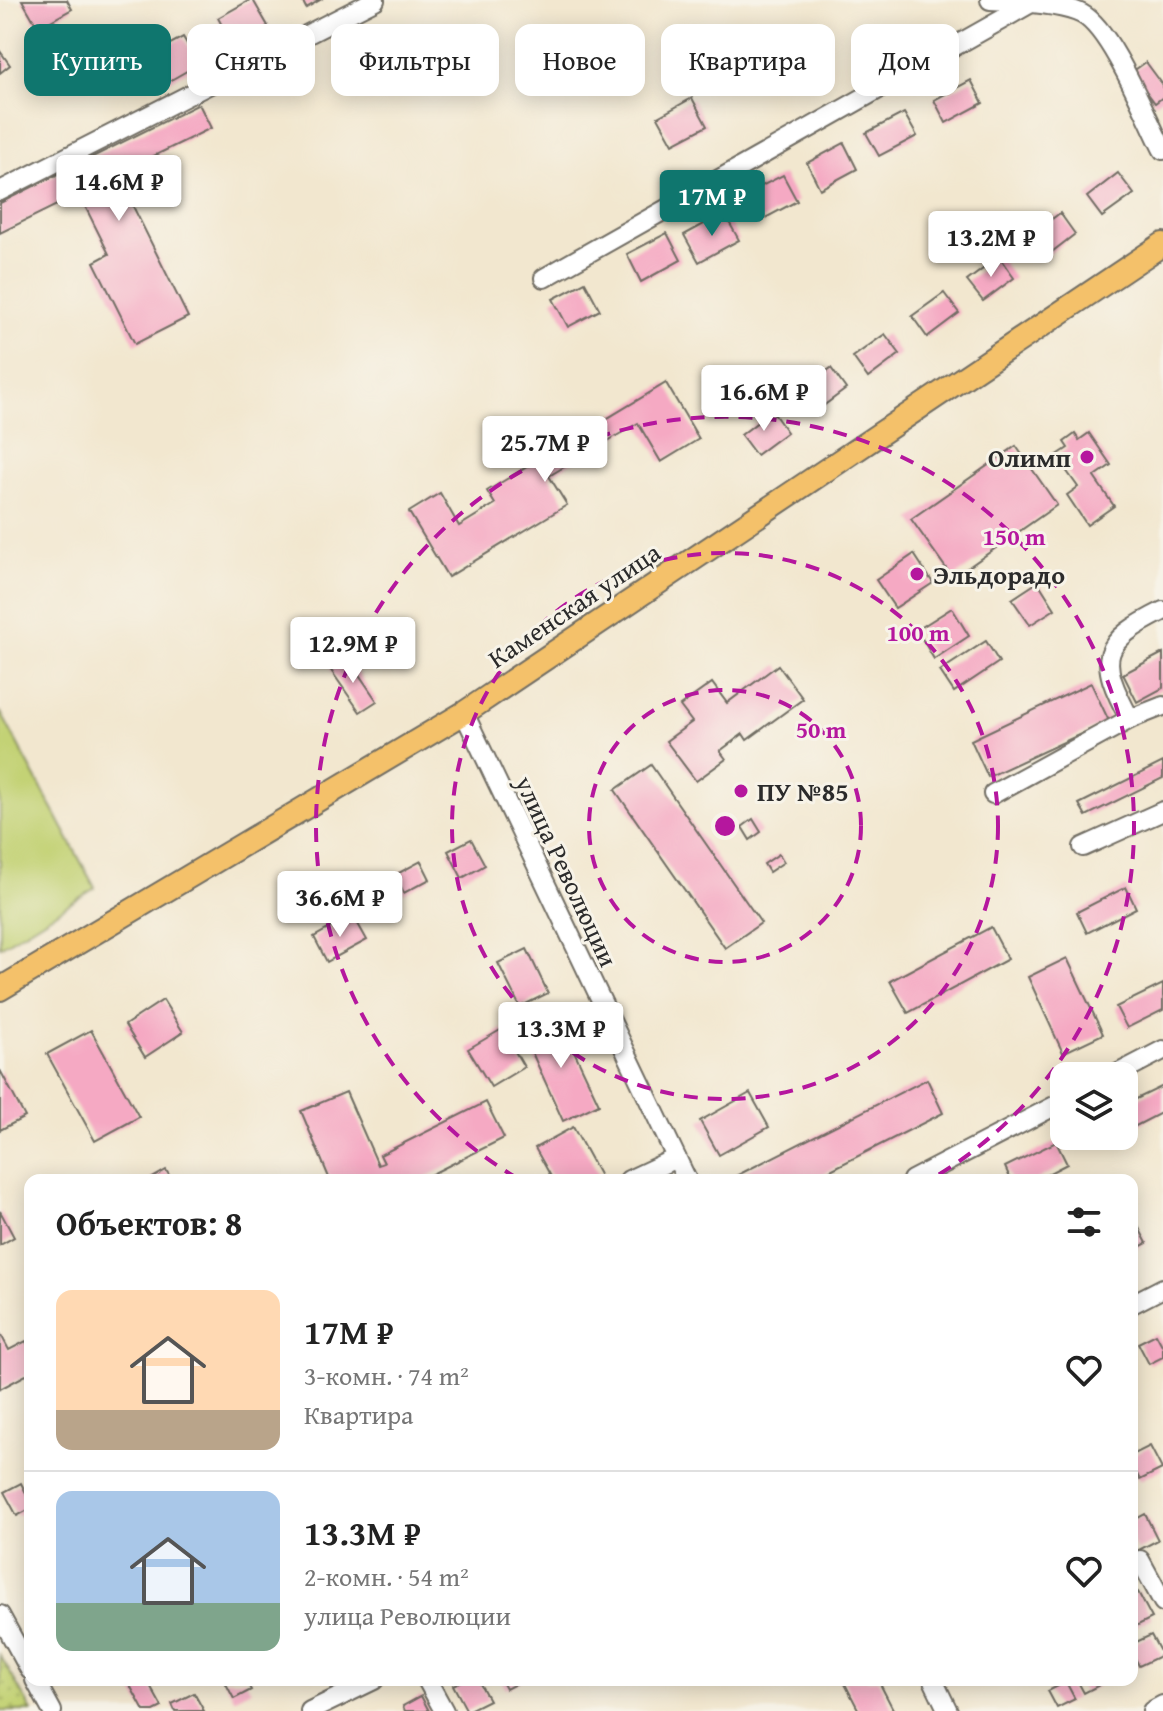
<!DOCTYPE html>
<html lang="ru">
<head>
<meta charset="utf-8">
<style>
	body { margin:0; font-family:"Gentium Book Plus",serif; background:#f6f6f6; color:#222; height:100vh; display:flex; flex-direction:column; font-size:30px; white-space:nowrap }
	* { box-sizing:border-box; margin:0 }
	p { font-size:26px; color:#767676 }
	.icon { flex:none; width:44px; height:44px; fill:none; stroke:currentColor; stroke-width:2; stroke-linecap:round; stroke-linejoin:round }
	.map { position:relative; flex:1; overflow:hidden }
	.drawer { position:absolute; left:24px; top:1174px; width:1114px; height:512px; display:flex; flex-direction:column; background:#fff; border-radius:16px; box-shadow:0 4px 20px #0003 }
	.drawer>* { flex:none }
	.banner { position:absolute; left:24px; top:24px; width:1116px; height:72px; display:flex; gap:16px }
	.fabs { position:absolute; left:1050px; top:1062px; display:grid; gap:16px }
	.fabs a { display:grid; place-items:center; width:88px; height:88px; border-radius:16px; background:#fff; box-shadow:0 4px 20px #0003; font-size:40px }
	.price { position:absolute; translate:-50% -68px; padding:0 18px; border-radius:8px; background:#fff; color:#222; font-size:26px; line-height:52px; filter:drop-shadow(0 2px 4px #0008) }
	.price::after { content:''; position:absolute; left:50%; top:48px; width:24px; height:18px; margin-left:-12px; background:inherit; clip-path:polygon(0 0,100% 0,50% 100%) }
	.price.active { background:#0f766e; color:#fff }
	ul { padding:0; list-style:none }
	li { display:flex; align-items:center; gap:24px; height:200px; padding:0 32px }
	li+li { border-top:2px solid #e0e0e0 }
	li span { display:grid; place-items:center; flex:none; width:224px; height:160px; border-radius:16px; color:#555 }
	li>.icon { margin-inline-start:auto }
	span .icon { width:96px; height:96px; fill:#fffc; stroke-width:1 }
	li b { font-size:34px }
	h2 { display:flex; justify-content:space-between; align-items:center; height:96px; padding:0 32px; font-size:34px }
	.tag { padding:0 28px; border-radius:16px; background:#fff; box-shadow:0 4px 20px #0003; font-size:28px; line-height:72px }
	.tag.active { background:#0f766e; color:#fff }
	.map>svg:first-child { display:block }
</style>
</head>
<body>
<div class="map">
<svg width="1163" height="1711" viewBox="0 0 1163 1711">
	<defs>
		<pattern id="grass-dots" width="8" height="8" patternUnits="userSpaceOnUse" patternTransform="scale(2)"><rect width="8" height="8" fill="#c3d275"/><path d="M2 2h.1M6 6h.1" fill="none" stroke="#a8b465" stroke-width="1.8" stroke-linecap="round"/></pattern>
	</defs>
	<rect width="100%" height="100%" fill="#f7f3e8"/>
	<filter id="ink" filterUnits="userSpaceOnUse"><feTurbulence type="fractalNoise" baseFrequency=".0125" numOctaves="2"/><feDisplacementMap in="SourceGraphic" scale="16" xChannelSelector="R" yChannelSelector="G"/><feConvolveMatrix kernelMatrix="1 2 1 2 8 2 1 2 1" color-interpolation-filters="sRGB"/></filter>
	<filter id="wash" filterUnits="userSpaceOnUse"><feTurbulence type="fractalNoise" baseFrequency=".006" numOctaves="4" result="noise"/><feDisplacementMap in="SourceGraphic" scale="32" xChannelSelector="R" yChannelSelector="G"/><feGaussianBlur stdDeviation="1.8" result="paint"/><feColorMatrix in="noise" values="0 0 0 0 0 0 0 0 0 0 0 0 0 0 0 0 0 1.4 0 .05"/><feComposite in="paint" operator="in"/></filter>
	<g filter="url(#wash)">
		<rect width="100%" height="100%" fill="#f2e7cf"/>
		<polygon fill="url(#grass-dots)" stroke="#777e50" stroke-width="2" points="0,1655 32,1711 0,1711"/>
		<polygon fill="#c3d275" stroke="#777e50" stroke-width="2" points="0,711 95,888 0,947"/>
		<g id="blocks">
			<g fill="#f5a9c3">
				<polygon points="22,0 67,0 72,9 38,28"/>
				<polygon points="250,0 253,0 268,26 233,46 218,18"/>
				<polygon points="302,0 320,0 306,8"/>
				<polygon points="183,37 199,64 164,84 148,56"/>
				<polygon points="0,51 10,65 0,73"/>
				<polygon points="1146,62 1163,85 1163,97 1155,103 1132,72"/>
				<polygon points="971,80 983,103 946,123 934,100"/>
				<polygon points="692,98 707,126 673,144 658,117"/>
				<polygon points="199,104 211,128 117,174 188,317 135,344 94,262 109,254 79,194 0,233 0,203"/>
				<polygon points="904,113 917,136 879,156 866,133"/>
				<polygon points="844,143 857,169 820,189 807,163"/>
				<polygon points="1118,173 1134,194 1102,217 1087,197"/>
				<polygon points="783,175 797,201 758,222 744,195"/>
				<polygon points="724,213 739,240 699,262 684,235"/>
				<polygon points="1060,213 1075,234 1044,258 1028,237"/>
				<polygon points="667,233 681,260 641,282 627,254"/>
				<polygon points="999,257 1014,278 983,301 967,281"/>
				<polygon points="585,282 600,310 568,327 553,299"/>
				<polygon points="944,293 959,313 927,337 912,316"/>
				<polygon points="885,334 900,354 868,378 853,357"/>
				<polygon points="831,368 846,389 815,412 800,391"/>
				<polygon points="666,383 699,439 661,462 638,423 549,476 567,505 448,577 409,512 440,493 459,526 495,504 487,491"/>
				<polygon points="772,411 787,432 756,455 741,435"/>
				<polygon points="1089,433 1111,465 1094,477 1114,506 1087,525 1067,495 1078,487 1056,456 1068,448 1064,442 1075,434 1079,440"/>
				<polygon points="1016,446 1057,505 953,578 911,519"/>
				<polygon points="914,554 933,583 895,608 876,580"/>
				<polygon points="1038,582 1055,609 1030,625 1012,599"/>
				<polygon points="952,608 969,636 934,659 917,630"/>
				<polygon points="986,641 999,662 954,692 940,671"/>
				<polygon points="1163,653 1163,688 1137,702 1123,674"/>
				<polygon points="347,657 377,701 360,712 330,669"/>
				<polygon points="778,665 803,699 747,740 743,734 720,751 726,759 696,781 666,741 692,722 680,706 712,683 727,703"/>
				<polygon points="1091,683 1109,721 988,777 971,740"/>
				<polygon points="1163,762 1163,778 1086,816 1079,804"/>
				<polygon points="651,765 761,923 725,948 615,790"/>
				<polygon points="753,819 761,832 750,840 742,827"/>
				<polygon points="471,839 485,865 462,878 448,851"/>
				<polygon points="779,854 784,862 769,872 764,864"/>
				<polygon points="421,861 430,879 404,893 395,875"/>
				<polygon points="365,880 383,909 364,921 346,891"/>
				<polygon points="1126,887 1136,908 1087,933 1077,912"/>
				<polygon points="353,915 367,940 327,962 314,937"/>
				<polygon points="991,927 1008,959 908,1013 890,981"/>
				<polygon points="527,949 548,993 520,1007 498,963"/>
				<polygon points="1067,958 1103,1034 1063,1053 1028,977"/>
				<polygon points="1163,984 1163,1010 1127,1028 1116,1007"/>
				<polygon points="163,1000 183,1032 145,1057 125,1025"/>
				<polygon points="559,1019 599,1104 563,1121 524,1035"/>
				<polygon points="502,1029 524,1067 491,1087 468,1049"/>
				<polygon points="91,1030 139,1117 95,1141 47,1054"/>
				<polygon points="0,1070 25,1117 0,1130"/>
				<polygon points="927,1079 943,1113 811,1180 728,1180"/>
				<polygon points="1163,1086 1163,1112 1124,1132 1124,1105"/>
				<polygon points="346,1092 378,1165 384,1163 380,1155 486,1102 504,1138 420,1180 330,1180 301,1111"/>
				<polygon points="750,1093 769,1127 719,1155 700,1121"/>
				<polygon points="573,1127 602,1180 553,1180 535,1148"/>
				<polygon points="1056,1142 1067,1164 1036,1180 1011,1180 1005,1167"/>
				<polygon points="166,1170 172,1180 149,1180"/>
				<polygon points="0,1211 14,1237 0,1245"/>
				<polygon points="1139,1228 1147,1243 1134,1250 1132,1232"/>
				<polygon points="0,1333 9,1350 26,1341 30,1349 30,1373 0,1389"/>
				<polygon points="1156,1334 1163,1347 1163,1357 1149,1364 1138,1343"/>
				<polygon points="1150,1446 1162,1469 1140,1480 1132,1465 1132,1455"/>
				<polygon points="21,1483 30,1501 30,1509 17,1516 4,1492"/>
				<polygon points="1145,1514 1158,1540 1137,1551 1132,1541 1132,1521"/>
				<polygon points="1138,1592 1152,1618 1132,1628 1132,1595"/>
				<polygon points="1151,1635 1162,1655 1139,1666 1132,1652 1132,1644"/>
				<polygon points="127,1680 147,1680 162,1707 154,1711 144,1711"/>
				<polygon points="224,1680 245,1680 251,1690 234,1699"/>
				<polygon points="463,1680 478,1680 489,1700 467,1711 453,1685"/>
				<polygon points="501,1680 523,1680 506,1689"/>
				<polygon points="843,1680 878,1680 894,1711 859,1711"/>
				<polygon points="1077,1680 1109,1680 1084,1693"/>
				<polygon points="1066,1682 1075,1699 1057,1708 1048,1691"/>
				<polygon points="194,1693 204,1711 175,1711 172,1704"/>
				<polygon points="421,1696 429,1711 405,1711 403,1706"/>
			</g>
		</g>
	</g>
	<g filter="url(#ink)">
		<use href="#blocks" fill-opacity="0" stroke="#716d64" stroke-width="2"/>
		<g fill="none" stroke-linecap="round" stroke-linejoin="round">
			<defs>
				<g id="minor">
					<path d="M990 0C1014 1 1061 3 1082 14 1112 30 1146 117 1163 150"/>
					<polyline points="0,191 375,0"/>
					<polyline points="544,278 1033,2"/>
					<polyline points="464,713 687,1180"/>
					<path d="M1130 719C1096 657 1101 642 1163 611"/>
					<polyline points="993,794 1130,719 1163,706"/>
					<polyline points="1083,847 1163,811"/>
					<polyline points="1113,1076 1163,1050"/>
					<polyline points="629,1180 676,1158"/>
					<polyline points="912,1180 1064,1101"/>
					<polyline points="1132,1304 1163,1288"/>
					<polyline points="1140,1560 1163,1602"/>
					<polyline points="0,1615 30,1670"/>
					<polyline points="35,1680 52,1711"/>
					<polyline points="427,1680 444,1711"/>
					<polyline points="933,1680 948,1711"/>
					<polyline points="310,1711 374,1680"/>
					<polyline points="1152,1711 1163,1705"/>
				</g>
				<polyline id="major" points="0,989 464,713 1163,244"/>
			</defs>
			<use href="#minor" stroke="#716d64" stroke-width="22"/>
			<use href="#major" stroke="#716d64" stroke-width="26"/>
			<use href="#minor" stroke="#fff" stroke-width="18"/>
			<use href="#major" stroke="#f4c16a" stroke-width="22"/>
		</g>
	</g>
	<g fill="none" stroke="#b5179e" stroke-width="4" stroke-dasharray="14 10">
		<circle cx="725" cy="826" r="136"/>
		<circle cx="725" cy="826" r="273"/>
		<path d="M517 1178A409 409 0 1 1 933 1178"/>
	</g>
	<g fill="#b5179e" stroke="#f7f3e8" stroke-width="3">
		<circle cx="1087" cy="457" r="8"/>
		<circle cx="917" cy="574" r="8"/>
		<circle cx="741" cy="791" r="8"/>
	</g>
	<g text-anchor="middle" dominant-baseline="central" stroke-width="6" stroke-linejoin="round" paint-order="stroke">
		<g font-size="26" font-weight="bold" fill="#2b2b2b" stroke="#f7f3e8" text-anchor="start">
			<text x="1071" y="457" text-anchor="end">Олимп</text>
			<text x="933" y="574">Эльдорадо</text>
			<text x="757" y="791">ПУ №85</text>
		</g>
		<g font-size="26" fill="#2b2b2b" stroke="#f7f3e8">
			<text transform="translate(574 605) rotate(-34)">Каменская улица</text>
			<text transform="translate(567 871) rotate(65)">улица Революции</text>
		</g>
	</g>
	<circle cx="725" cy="826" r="12" fill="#b5179e" stroke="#f7f3e8" stroke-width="4"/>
	<g font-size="24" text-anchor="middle" font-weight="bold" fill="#b5179e" stroke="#f7f3e8" stroke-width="6" stroke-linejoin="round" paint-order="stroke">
		<text x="1014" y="545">150 m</text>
		<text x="918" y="641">100 m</text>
		<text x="821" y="738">50 m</text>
	</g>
</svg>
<div class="fabs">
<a><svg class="icon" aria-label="layers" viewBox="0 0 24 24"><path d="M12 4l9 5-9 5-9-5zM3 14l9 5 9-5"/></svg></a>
</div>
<b class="price" style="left:119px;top:223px">14.6M ₽</b>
<b class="price active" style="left:712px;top:238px">17M ₽</b>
<b class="price" style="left:991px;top:279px">13.2M ₽</b>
<b class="price" style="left:764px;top:433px">16.6M ₽</b>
<b class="price" style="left:545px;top:484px">25.7M ₽</b>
<b class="price" style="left:353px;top:685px">12.9M ₽</b>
<b class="price" style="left:340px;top:939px">36.6M ₽</b>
<b class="price" style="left:561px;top:1070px">13.3M ₽</b>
<div class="banner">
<a class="tag active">Купить</a>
<a class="tag">Снять</a>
<a class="tag">Фильтры</a>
<a class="tag">Новое</a>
<a class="tag">Квартира</a>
<a class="tag">Дом</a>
</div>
<section class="drawer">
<h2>Объектов: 8<svg class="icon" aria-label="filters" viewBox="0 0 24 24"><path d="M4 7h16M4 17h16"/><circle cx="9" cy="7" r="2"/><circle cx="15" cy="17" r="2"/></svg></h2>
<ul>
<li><span style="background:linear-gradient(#ffd9b3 75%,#b9a48a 0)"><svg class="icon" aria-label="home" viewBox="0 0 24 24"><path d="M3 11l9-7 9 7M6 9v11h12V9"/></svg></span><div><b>17M ₽</b><p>3-комн. · 74 m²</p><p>Квартира</p></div><svg class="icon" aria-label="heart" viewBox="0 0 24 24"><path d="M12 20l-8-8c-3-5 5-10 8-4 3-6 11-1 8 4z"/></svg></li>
<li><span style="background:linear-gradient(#a9c7e8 70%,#7fa58c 0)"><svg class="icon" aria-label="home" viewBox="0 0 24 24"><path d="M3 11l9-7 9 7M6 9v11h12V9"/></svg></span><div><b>13.3M ₽</b><p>2-комн. · 54 m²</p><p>улица Революции</p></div><svg class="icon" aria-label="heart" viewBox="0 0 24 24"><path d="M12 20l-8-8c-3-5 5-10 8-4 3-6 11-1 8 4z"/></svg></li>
</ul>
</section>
</div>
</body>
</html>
